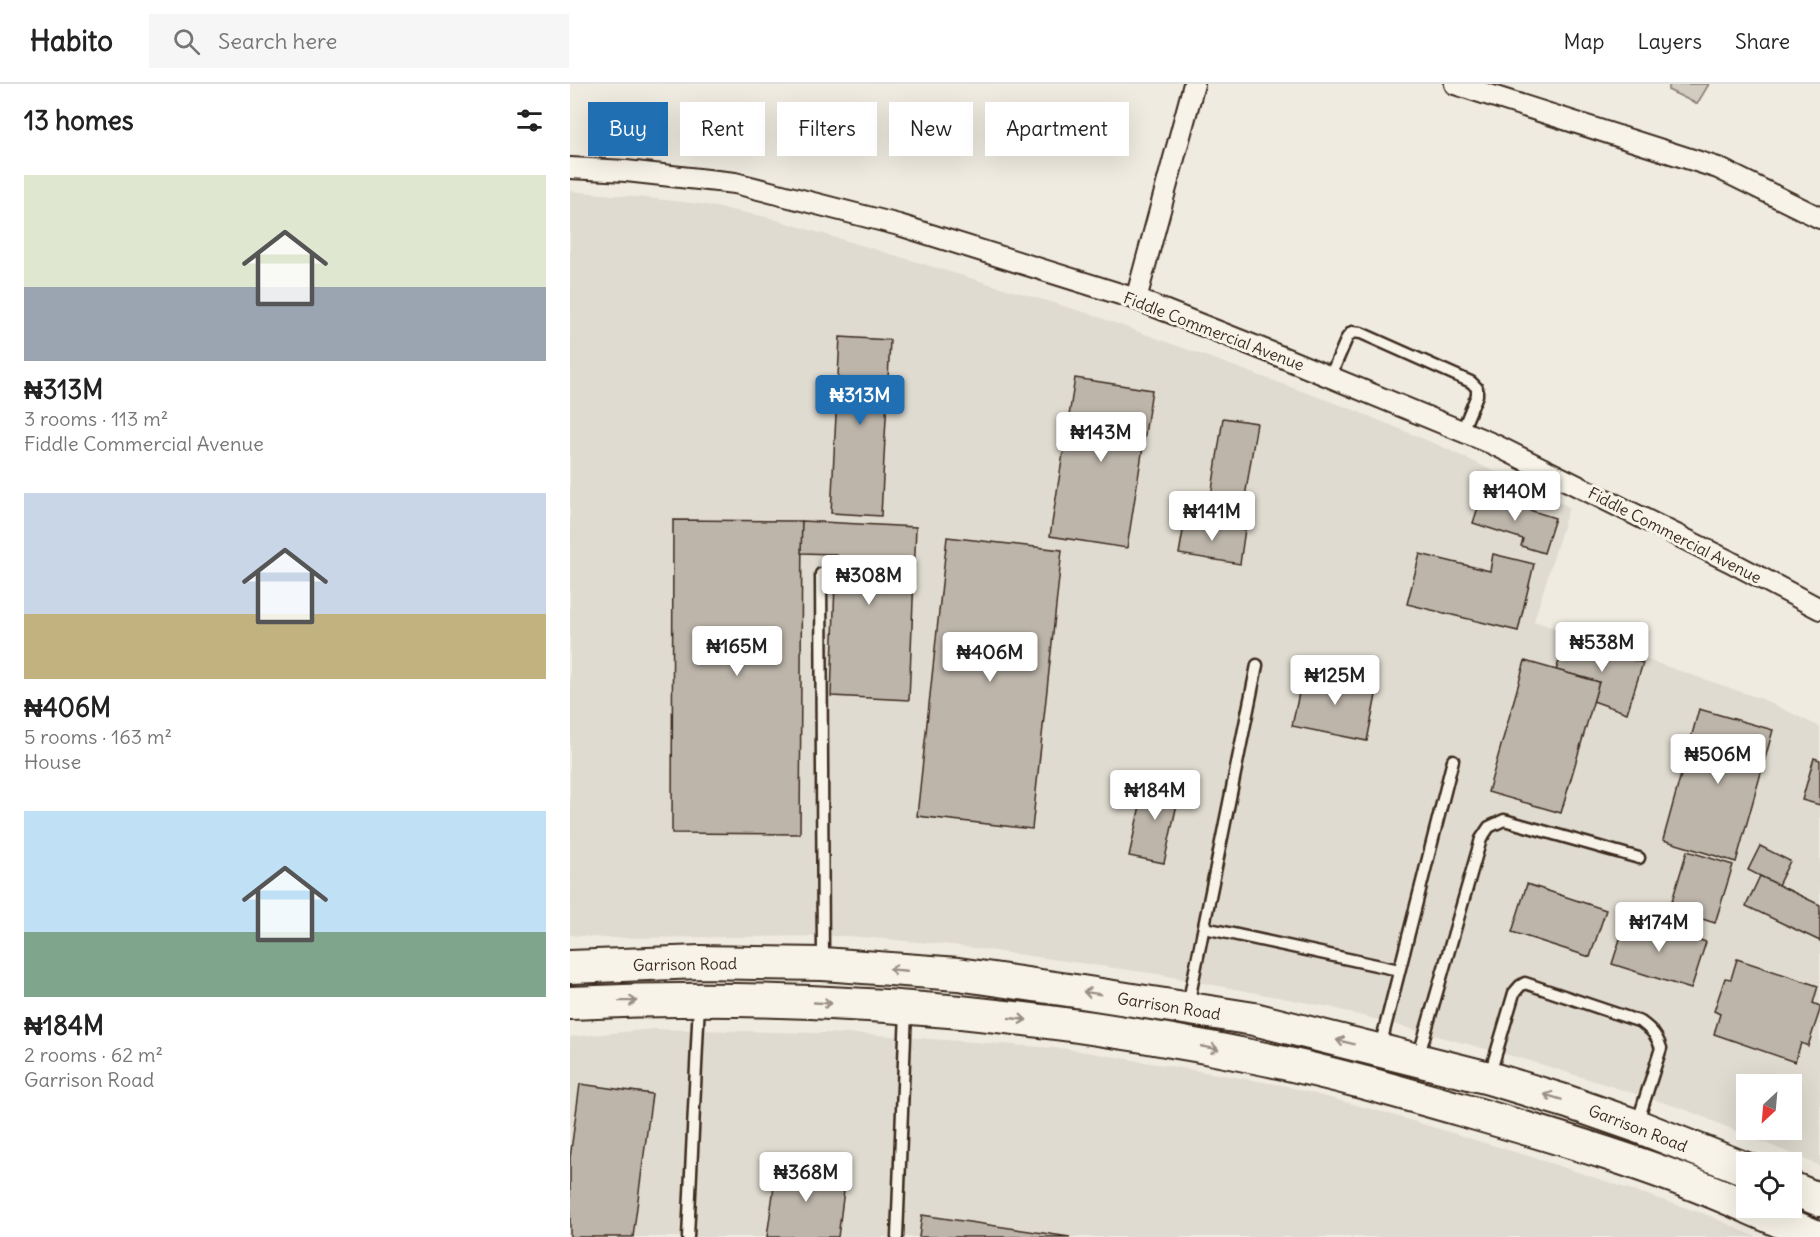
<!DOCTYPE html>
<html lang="en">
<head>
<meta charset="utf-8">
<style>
	body { margin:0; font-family:Delius,sans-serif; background:#f6f6f6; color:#222; height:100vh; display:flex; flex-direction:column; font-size:22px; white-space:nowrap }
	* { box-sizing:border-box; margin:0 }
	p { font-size:20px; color:#767676 }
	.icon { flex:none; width:33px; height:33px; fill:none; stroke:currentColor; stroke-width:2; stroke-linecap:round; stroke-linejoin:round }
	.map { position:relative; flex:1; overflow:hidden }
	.sheet { display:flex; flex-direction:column; background:#fff; width:570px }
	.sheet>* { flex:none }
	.hud { position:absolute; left:18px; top:18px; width:570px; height:54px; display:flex; gap:12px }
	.needle { width:39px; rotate:206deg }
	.fabs { position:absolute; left:1166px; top:990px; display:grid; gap:12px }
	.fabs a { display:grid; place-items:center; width:66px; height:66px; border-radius:0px; background:#fff; box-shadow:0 6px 24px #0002; font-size:30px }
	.price { position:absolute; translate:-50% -51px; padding:0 14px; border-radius:6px; background:#fff; color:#222; font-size:20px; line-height:39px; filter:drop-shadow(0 2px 3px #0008) }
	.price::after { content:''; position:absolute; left:50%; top:36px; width:18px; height:14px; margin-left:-9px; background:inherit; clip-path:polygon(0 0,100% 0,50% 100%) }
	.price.selected { background:#1f6fb2; color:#fff }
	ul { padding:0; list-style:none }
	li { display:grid; align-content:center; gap:12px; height:318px; padding:0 24px }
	li span { display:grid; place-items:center; height:186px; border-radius:0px; color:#555 }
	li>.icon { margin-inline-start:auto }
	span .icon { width:108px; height:108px; fill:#fffc; stroke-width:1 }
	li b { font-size:26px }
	h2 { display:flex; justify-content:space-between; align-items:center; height:72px; padding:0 24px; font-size:26px }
	.chip { padding:0 21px; border-radius:0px; background:#fff; box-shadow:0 6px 24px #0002; font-size:21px; line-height:54px }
	.chip.selected { background:#1f6fb2; color:#fff }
	header { display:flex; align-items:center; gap:36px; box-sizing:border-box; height:84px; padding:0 30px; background:#fff; border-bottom:2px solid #e0e0e0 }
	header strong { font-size:28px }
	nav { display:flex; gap:33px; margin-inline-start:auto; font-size:21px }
	.search { width:420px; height:54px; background:#f6f6f6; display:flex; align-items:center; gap:15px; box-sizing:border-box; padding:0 21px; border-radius:0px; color:#767676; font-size:22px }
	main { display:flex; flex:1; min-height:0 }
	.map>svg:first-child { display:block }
</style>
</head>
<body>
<header>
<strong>Habito</strong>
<div class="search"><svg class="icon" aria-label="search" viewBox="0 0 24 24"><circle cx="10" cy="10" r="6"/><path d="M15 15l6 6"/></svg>Search here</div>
<nav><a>Map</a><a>Layers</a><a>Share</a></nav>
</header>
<main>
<section class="sheet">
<h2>13 homes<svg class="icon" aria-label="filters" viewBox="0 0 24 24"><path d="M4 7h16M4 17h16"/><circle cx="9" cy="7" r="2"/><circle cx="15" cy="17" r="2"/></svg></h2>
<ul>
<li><span style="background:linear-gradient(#dfe7d0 60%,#9aa5b1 0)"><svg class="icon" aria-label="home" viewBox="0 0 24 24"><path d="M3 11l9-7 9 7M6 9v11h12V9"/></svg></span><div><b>₦313M</b><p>3 rooms · 113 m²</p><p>Fiddle Commercial Avenue</p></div></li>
<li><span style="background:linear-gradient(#c9d6e8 65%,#c2b280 0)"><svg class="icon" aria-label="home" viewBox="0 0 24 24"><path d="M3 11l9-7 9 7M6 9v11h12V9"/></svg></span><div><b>₦406M</b><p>5 rooms · 163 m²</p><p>House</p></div></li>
<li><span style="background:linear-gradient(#bfe0f5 65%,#7fa58c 0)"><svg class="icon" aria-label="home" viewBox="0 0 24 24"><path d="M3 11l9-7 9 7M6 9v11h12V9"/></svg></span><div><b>₦184M</b><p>2 rooms · 62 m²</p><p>Garrison Road</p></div></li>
</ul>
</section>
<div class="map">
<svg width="1250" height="1153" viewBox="0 0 1250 1153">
	<rect width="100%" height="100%" fill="#efebe0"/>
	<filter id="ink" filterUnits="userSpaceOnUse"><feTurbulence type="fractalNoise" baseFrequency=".0167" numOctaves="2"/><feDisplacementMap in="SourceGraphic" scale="12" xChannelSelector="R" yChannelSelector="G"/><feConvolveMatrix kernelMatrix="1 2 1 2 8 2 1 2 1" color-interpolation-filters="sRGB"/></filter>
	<g filter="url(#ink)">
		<g fill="#e0dbd0" fill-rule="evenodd">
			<path d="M0 107 78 114 130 120 197 133 517 229 784 326 873 363 999 423 964 537 1192 615 1250 643V1082L1114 1025 957 976 759 923 587 890 382 861 279 852 34 854 0 851ZM1176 1000H1221V1046H1176Z"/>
			<polygon points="84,945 293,950 498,965 712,1001 816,1029 965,1074 1138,1131 1186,1153 0,1153 0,953"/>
		</g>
		<polygon fill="#d1cbc0" stroke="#867a6f" stroke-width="1.5" points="1100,0 1139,0 1127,20 1098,6"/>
		<g fill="#bdb5aa" stroke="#3b2a1e" stroke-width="1.5">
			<polygon points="270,253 320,256 311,432 261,429"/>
			<polygon points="505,294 582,306 557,464 480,452"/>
			<polygon points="653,334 687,339 670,444 637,439"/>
			<polygon points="912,411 985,434 974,469 951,462 953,455 903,439"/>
			<polygon points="615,435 675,445 670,480 609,470"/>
			<polygon points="103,436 232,437 230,750 102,749"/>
			<polygon points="232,437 346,443 339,616 261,612 266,470 231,469"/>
			<polygon points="377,453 492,466 462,745 347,732"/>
			<polygon points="850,470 920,487 923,470 964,480 948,547 837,520"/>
			<polygon points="997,554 1073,579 1057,629 1023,617 1029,598 986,586"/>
			<polygon points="955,577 1029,598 991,729 918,708"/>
			<polygon points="734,586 808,601 797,657 722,642"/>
			<polygon points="1129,625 1203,646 1166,778 1093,756"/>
			<polygon points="1244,674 1250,676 1250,721 1232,716"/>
			<polygon points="576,694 611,702 594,779 559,772"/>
			<polygon points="1190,762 1220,777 1208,801 1178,786"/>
			<polygon points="1117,767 1163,781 1145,839 1123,832 1122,837 1098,830"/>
			<polygon points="1190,792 1250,821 1250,857 1176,822"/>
			<polygon points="957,800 1036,826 1020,873 942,848"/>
			<polygon points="1057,833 1136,858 1121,905 1042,880"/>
			<polygon points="1167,875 1248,902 1243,919 1250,922 1250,926 1238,962 1231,959 1225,978 1144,950 1150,930 1144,927 1155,894 1161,895"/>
			<polygon points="10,1000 82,1010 63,1153 0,1153 0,1074"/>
			<polygon points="207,1081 276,1091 268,1153 197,1153"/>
			<polygon points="352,1131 500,1153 349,1153"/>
		</g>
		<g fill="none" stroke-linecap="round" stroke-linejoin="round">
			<defs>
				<g id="lane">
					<polyline points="760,293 777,254 782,248 791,249 901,298 907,304 907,311 892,347"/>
					<polyline points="251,490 253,876"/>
					<polyline points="635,844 829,886"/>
					<polyline points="618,921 687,581"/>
					<polyline points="810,963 883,676"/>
					<polyline points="848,974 911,755 919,743 934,736 1069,774"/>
					<path d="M920 990 944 909 950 902 955 899 1071 938C1082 946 1087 952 1091 964L1067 1040"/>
					<polyline points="118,1153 129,918"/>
					<polyline points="327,1153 336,927"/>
				</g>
				<g id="street">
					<polyline points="885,0 1148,84 1250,134"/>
					<polyline points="0,84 56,87 165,99 329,141 566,215 702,269 923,360 1159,477 1250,525"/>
					<polyline points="566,215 624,0"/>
				</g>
				<g id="primary">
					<polyline points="0,883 130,878 253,880 388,890 512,908 684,935 919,994 998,1018 1067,1042 1176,1085"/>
					<path d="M0 919C229 908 461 926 685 973 756 987 826 1007 896 1027 990 1054 1086 1082 1176 1122"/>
					<polyline points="1221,1104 1250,1116"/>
					<polyline points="1180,1124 1247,1153"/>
				</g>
			</defs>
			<use href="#lane" stroke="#3b2a1e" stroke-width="15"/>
			<use href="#street" stroke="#3b2a1e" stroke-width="24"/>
			<use href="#primary" stroke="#3b2a1e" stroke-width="36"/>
			<use href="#lane" stroke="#f7f3e8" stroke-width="10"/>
			<use href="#street" stroke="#f7f3e8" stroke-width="20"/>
			<use href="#primary" stroke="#f7f3e8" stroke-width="32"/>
		</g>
		<defs><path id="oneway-shaft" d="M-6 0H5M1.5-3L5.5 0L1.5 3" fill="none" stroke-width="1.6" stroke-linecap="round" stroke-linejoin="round" transform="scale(1.5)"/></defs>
		<g stroke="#998e83">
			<use href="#oneway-shaft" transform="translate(328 886) rotate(-175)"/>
			<use href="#oneway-shaft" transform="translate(522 909) rotate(-171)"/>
			<use href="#oneway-shaft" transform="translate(58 917) rotate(-1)"/>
			<use href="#oneway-shaft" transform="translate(253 919) rotate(3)"/>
			<use href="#oneway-shaft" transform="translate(448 935) rotate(6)"/>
			<use href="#oneway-shaft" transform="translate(775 958) rotate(-166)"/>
			<use href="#oneway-shaft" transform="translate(640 964) rotate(11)"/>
			<use href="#oneway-shaft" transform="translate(983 1013) rotate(-163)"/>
		</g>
	</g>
	<g text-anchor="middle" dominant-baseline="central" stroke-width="6" stroke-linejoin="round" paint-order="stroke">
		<g font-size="16" fill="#3b2a1e" stroke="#f7f3e8">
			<text transform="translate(644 247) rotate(21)">Fiddle Commercial Avenue</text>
			<text transform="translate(1105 451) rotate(27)">Fiddle Commercial Avenue</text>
			<text transform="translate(115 880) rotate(-1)">Garrison Road</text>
			<text transform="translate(599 922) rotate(9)">Garrison Road</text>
			<text transform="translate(1068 1044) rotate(21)">Garrison Road</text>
		</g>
	</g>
</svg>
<div class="fabs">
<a><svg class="needle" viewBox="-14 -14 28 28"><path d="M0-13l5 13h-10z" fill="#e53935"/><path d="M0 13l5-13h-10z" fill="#767676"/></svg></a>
<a><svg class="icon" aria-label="locate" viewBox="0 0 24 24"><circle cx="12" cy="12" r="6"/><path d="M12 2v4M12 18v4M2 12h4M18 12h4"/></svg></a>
</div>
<b class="price selected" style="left:290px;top:342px">₦313M</b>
<b class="price" style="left:531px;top:379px">₦143M</b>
<b class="price" style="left:945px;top:438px">₦140M</b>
<b class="price" style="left:642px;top:458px">₦141M</b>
<b class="price" style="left:299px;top:522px">₦308M</b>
<b class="price" style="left:1032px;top:589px">₦538M</b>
<b class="price" style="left:167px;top:593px">₦165M</b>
<b class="price" style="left:420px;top:599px">₦406M</b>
<b class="price" style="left:765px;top:622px">₦125M</b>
<b class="price" style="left:1148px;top:701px">₦506M</b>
<b class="price" style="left:585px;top:737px">₦184M</b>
<b class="price" style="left:1089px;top:869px">₦174M</b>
<b class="price" style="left:236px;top:1119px">₦368M</b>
<div class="hud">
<a class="chip selected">Buy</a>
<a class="chip">Rent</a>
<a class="chip">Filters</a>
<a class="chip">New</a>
<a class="chip">Apartment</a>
</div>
</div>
</main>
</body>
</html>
